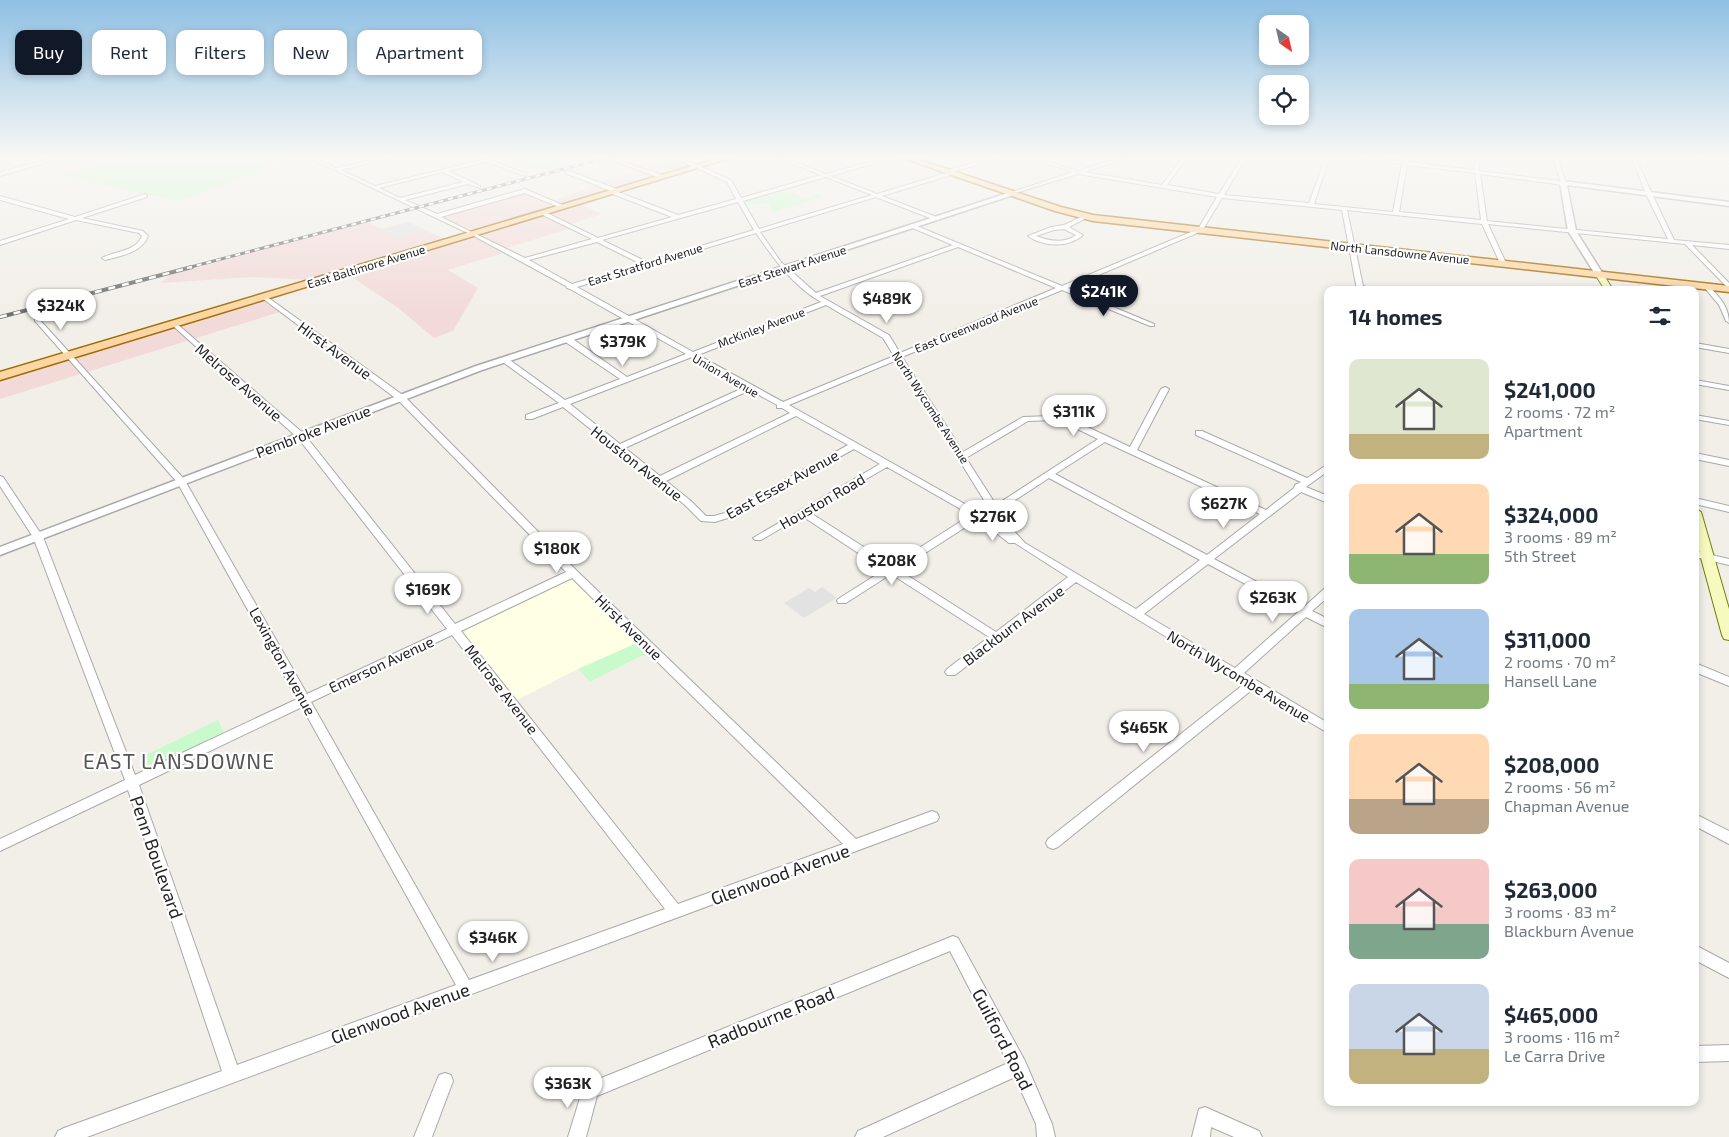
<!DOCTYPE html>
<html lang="en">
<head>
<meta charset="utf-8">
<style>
	body { margin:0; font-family:"Exo 2",sans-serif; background:#f2f2f3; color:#1f2937; height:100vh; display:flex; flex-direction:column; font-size:19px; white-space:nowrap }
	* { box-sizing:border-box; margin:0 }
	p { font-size:16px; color:#747a83 }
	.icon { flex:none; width:28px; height:28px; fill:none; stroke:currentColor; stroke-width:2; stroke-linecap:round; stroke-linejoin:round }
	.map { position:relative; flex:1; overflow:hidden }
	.side { position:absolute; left:1324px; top:286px; width:375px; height:820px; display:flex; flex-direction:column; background:#fff; border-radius:10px; box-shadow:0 2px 8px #0003 }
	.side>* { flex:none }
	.guide { position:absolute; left:15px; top:30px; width:475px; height:45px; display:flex; gap:10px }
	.needle { width:32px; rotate:146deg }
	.fabs { position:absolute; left:1259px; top:15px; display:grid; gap:10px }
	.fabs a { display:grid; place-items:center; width:50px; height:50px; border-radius:10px; background:#fff; box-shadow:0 2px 8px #0003; font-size:25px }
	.price { position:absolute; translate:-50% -42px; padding:0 11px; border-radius:18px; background:#fff; color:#222; font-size:16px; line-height:32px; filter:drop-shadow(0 1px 2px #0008) }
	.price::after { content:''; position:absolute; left:50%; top:30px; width:15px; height:11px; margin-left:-8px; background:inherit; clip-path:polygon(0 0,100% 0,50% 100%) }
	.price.current { background:#111827; color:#fff }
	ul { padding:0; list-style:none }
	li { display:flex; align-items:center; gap:15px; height:125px; padding:0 25px }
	li span { display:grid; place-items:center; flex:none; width:140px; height:100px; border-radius:10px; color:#555 }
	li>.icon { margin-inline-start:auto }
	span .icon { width:60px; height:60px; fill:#fffc; stroke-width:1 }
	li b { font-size:21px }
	h2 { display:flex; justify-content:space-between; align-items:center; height:60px; padding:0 25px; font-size:21px }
	.pill { padding:0 18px; border-radius:10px; background:#fff; box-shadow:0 2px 8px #0003; font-size:18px; line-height:45px }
	.pill.current { background:#111827; color:#fff }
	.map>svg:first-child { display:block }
</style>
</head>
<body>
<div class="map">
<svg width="1729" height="1137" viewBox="0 0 1729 1137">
	<rect width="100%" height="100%" fill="#f2efe9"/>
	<g fill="#f2dad9">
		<polygon points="677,159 694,166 475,231 441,216 524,193 548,203 597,185 595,184"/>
		<polygon points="580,204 602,214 564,226 569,229 499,250 503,253 448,270 478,288 453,331 434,338 397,307 350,276"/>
		<polygon points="366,222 382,229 408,222 447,240 307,280 253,277 161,283 170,275"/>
		<polygon points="264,300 280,312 0,399 0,379"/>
	</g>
	<polygon fill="#ffffe5" points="575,579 649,652 590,682 578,669 517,700 464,633 467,629 566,581"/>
	<g fill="#c8facc">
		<polygon points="128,156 179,158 188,156 295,156 260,168 267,170 176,201 61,175"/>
		<polygon points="514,156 564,156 576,160 539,170 509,157"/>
		<polygon points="784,189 805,198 817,194 824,197 773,212 768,203 747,205 744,201"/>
		<polygon points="639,642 649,652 590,682 578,669"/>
		<polygon points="218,720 224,732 148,768 144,756"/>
	</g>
	<g fill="#e2e2e2">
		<polygon points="408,222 425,230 397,238 382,229"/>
		<polygon points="822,587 837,598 804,618 784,603 809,588 815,592"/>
	</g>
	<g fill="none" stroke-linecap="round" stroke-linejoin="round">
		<defs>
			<g id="minor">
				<polygon points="61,156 68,156 0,176 0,172"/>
				<path d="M305 156H310L336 168 391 156H399L341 170 375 186 498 156H505L491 160 526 174V176L486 162 448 171 480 186V188L468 184 405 200 437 214 525 189 565 206V208H561L525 193 441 217 525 258 592 239 541 214V212H545L598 238 672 217 610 193 611 191 565 173 567 170 619 190 618 192 678 215 736 199 727 182 671 156H677L731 180 741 198 821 175 774 156H780L826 174 891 156H898L831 176 877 194 946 173 945 171 998 156H1005L953 172 954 174 882 196 939 218V220H935L876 197 760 232 781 262 816 293 953 245 910 227 909 226 912 224 1062 286 1198 229 1217 197 1078 174 1009 195V193L1073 172 1024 156H1030L1078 171 1124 156H1130L1085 172 1162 185 1184 156H1188L1167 185 1219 194 1243 156H1247L1224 195 1309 203 1326 156H1330L1314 204 1393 212 1402 164 1352 157 1350 156 1403 161 1406 157 1408 158V162L1474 170V156H1478L1479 171 1560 181 1553 156H1557L1566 183 1563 185 1480 174 1487 221 1668 239 1646 194 1631 156H1635L1652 194 1674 240 1729 245V249L1692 245 1729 283V289L1685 244 1488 224 1506 263 1503 265 1500 263 1482 224 1347 210 1363 286 1376 290H1357L1342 210 1222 198 1202 231 1068 288 1154 324V326H1150L1062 290 902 357 963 452 1023 417 1052 416 1056 406 1060 404 1064 406 1060 416 1066 417 1130 447 1161 389 1165 387 1169 389 1137 450 1266 510 1294 488 1295 485 1301 482 1196 435V431H1202L1307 478 1328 464V471L1306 487 1328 496V503L1301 492 1214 559 1304 607 1324 589 1328 588V597L1312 611 1328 619V628L1306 617 1244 673 1328 723V733L1253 689 1058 847 1053 849 1048 847 1046 843 1048 839 1244 684 1076 582 955 675H947L945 672 947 669 989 637 891 574 846 603H838L837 601 838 599 884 570 802 516 761 540H755L753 538 880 464 854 449 731 517 715 522 701 521 685 505 563 407 532 419H526V415L559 403 500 360 501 358H507L565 400 620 379 564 341V337H570L627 377 686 354 570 289 567 288 566 286 472 235ZM1407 165 1475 173 1481 220 1399 212ZM443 172 463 182 400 198 379 188ZM826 177 872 195 759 229 743 201ZM738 202 754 230 647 262 602 240ZM756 233C774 259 793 286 821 302L693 352 577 287ZM597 242 641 264 572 284 529 260ZM958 247 1056 288 900 353 889 335 820 296ZM826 305 883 338 894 356 783 402 698 355ZM692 357 745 387 620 444 570 404ZM897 360 989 508 979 512 789 405ZM750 390 777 405V408H782L790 413 660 476 625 448ZM796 416 848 445 725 513 714 516H706L691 501 666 481ZM1055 420 1061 421 1098 439 996 505 966 458 1028 421ZM1105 442 1260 514 1207 555 1055 474ZM887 467 971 515 892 565 809 512ZM1049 478 1200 560 1136 609 1025 543 1012 529 1000 510ZM992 514 1002 528 985 516ZM978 519 1009 543H1015L1068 577 996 632 899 570ZM1208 564 1298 612 1235 668 1144 614Z"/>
				<polygon points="1679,156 1729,160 1729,162 1681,157"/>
				<polygon points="613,158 664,176 665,177 660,178 611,160"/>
				<path d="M145 194 147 195V197L82 218 143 231 148 236C142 253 120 256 105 260L102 258C114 251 136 252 142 236L139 233 76 220 0 245V241L69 219 0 200V196L75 217Z"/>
				<path d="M1085 215 1090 216 1069 227 1083 235C1069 248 1043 247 1028 236L1051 227 1064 225ZM1064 229 1076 235C1064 244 1049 241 1036 236L1054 230Z"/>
				<path d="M1704 285H1708C1719 297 1729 306 1729 323L1726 321 1719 305 1704 287Z"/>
				<path d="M262 296H266L404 396 577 571 856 839 932 811 937 813 939 817 937 821 87 1137H55L58 1131 64 1128 222 1071 128 790 0 851V839L125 780 33 537 0 486V476L3 477 43 537 135 775 297 699 177 482 35 321V319H39L184 479 307 694 447 629 298 438 172 325V323H176L304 434 455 624 566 572 398 400 262 298ZM572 578 843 844 678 904 461 631ZM452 635 665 909 469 980 311 702ZM302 707 456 985 237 1065 139 785Z"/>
				<polygon points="1695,343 1729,349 1729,353 1695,347"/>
				<polygon points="1695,380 1729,386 1729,390 1695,384"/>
				<polygon points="1695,415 1729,421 1729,425 1695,419"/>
				<polygon points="1695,453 1729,460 1729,466 1695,459"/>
				<polygon points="1695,498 1729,506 1729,512 1695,504"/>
				<polygon points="1695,551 1729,559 1729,565 1695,557"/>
				<polygon points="1695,663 1729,677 1729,686 1695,672"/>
				<polygon points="1695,814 1729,831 1729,844 1695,826"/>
				<polygon points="953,936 958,938 1025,1061 1052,1124 1055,1137 1037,1137 1036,1124 1015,1077 883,1137 855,1137 858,1131 1008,1063 950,951 597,1096 586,1137 568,1137 584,1085"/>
				<polygon points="1695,945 1729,963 1729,978 1695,960"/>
				<polygon points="1729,1045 1729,1061 1695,1062 1695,1046"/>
				<polygon points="445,1073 451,1075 453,1081 432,1137 414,1137 439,1075"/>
				<polygon points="1205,1107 1259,1131 1262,1137 1234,1137 1211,1127 1210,1137 1192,1137 1199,1109"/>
			</g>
			<g id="tertiary">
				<polygon points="1723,156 1729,156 1729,163 1727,162"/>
				<polygon points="1563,181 1729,202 1729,206 1567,185 1576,231 1603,274 1599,276 1595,274 1568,231 1560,183"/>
				<polygon points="1011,192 1014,194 1013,195 482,370 0,555 0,547 476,366"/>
			</g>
			<g id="secondary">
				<polygon points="1599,271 1602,272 1613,290 1605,290 1595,274"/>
				<polygon points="1695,508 1701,512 1729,609 1729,640 1724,639 1722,635 1695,536"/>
			</g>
			<g id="primary">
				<polygon points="725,156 737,156 0,380 0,372"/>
				<polygon points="897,156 908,156 1061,207 1093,215 1729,286 1729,292 1093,221 1055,211"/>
			</g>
		</defs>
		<use href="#minor" stroke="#a9a9a9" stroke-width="2"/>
		<use href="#tertiary" stroke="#a9a9a9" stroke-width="3"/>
		<use href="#secondary" stroke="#707d05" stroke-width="2"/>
		<use href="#primary" stroke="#a06b00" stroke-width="3"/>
		<use href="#minor" fill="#fff" fill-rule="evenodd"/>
		<use href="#tertiary" fill="#fff" fill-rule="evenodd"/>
		<use href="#secondary" fill="#f7fabf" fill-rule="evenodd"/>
		<use href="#primary" fill="#fcd6a4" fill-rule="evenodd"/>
		<defs>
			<polyline id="rail-far1" points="187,268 613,156"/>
			<polyline id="rail" points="0,317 192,267"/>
		</defs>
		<use href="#rail-far1" stroke="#707070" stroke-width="3"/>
		<use href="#rail" stroke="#707070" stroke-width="4"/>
		<use href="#rail-far1" stroke="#fff" stroke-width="2" stroke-dasharray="5" stroke-linecap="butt"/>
		<use href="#rail" stroke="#fff" stroke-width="2.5" stroke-dasharray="7" stroke-linecap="butt"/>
	</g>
	<linearGradient id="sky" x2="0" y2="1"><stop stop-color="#8fc0e4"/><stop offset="0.5" stop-color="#f9f8f5"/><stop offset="1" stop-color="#f9f8f5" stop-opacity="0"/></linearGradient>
	<rect width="1729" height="315" fill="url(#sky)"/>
	<g text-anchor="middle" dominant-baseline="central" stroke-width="4.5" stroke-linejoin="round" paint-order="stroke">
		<g font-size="12" fill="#222" stroke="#fff">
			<text transform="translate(1400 252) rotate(6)">North Lansdowne Avenue</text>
			<text transform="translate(645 264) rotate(-17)">East Stratford Avenue</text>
			<text transform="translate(366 266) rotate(-17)">East Baltimore Avenue</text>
			<text transform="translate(792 266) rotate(-18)">East Stewart Avenue</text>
			<text transform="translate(976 324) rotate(-22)">East Greenwood Avenue</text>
			<text transform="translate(761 327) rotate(-21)">McKinley Avenue</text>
			<text transform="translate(726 375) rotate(30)">Union Avenue</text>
			<text transform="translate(931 407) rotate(57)">North Wycombe Avenue</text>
		</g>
		<g font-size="15" fill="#222" stroke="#fff">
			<text transform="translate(335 350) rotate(36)">Hirst Avenue</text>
			<text transform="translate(239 382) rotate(41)">Melrose Avenue</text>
			<text transform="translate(313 431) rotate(-21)">Pembroke Avenue</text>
			<text transform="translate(637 463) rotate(38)">Houston Avenue</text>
			<text transform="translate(782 484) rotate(-29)">East Essex Avenue</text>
			<text transform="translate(822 501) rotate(-30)">Houston Road</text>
			<text transform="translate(1013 625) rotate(-37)">Blackburn Avenue</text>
			<text transform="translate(629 627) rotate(44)">Hirst Avenue</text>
			<text transform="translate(283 661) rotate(61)">Lexington Avenue</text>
			<text transform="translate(381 664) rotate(-25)">Emerson Avenue</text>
			<text transform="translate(1239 676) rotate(31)">North Wycombe Avenue</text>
			<text transform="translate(502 689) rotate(52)">Melrose Avenue</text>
		</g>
		<g font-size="18" fill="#222" stroke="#fff">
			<text transform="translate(157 857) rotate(71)">Penn Boulevard</text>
			<text transform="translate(780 874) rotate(-20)">Glenwood Avenue</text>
			<text transform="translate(400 1013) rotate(-20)">Glenwood Avenue</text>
			<text transform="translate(771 1017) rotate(-22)">Radbourne Road</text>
			<text transform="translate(1003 1039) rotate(63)">Guilford Road</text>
		</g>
		<g font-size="21" letter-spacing="1" fill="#555" stroke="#fff">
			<text x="179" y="760">EAST LANSDOWNE</text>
		</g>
	</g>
</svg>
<div class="fabs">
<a><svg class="needle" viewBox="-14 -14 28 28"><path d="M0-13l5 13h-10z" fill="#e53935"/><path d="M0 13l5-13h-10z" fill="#747a83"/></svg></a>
<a><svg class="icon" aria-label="locate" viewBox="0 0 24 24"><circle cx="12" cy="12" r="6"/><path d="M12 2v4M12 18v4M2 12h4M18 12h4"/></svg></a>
</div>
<b class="price current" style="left:1104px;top:317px">$241K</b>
<b class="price" style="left:887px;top:324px">$489K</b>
<b class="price" style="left:61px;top:331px">$324K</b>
<b class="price" style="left:623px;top:367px">$379K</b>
<b class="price" style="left:1074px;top:437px">$311K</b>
<b class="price" style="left:1224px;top:529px">$627K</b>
<b class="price" style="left:993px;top:542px">$276K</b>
<b class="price" style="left:557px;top:574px">$180K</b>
<b class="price" style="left:892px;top:586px">$208K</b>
<b class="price" style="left:428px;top:615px">$169K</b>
<b class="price" style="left:1273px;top:623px">$263K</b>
<b class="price" style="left:1144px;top:753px">$465K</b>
<b class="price" style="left:493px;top:963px">$346K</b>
<b class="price" style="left:568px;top:1109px">$363K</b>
<div class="guide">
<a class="pill current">Buy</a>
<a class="pill">Rent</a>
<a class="pill">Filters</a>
<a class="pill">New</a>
<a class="pill">Apartment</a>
</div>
<section class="side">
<h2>14 homes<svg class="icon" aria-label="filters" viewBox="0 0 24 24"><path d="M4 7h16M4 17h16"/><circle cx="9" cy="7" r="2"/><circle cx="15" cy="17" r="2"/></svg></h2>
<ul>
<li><span style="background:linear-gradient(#dfe7d0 75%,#c2b280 0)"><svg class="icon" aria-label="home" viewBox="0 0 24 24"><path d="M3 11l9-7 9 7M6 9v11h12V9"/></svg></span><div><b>$241,000</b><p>2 rooms · 72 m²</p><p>Apartment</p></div></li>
<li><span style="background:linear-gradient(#ffd9b3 70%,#8fb573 0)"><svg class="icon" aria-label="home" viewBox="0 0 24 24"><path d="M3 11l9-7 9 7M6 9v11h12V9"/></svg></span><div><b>$324,000</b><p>3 rooms · 89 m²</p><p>5th Street</p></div></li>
<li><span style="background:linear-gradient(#a9c7e8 75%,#8fb573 0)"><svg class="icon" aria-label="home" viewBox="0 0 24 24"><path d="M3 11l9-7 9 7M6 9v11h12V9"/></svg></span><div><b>$311,000</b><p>2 rooms · 70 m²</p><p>Hansell Lane</p></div></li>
<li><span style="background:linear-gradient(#ffd9b3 65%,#b9a48a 0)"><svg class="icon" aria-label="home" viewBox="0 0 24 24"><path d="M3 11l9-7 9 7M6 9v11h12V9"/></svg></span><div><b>$208,000</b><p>2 rooms · 56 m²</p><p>Chapman Avenue</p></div></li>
<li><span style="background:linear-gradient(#f6c9c9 65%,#7fa58c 0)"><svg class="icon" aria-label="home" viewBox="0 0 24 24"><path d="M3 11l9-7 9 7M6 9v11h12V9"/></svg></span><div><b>$263,000</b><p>3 rooms · 83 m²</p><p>Blackburn Avenue</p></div></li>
<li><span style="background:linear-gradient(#c9d6e8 65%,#c2b280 0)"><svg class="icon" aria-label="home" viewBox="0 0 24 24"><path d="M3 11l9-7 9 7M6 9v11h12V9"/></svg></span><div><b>$465,000</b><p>3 rooms · 116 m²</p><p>Le Carra Drive</p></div></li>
</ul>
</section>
</div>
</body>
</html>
